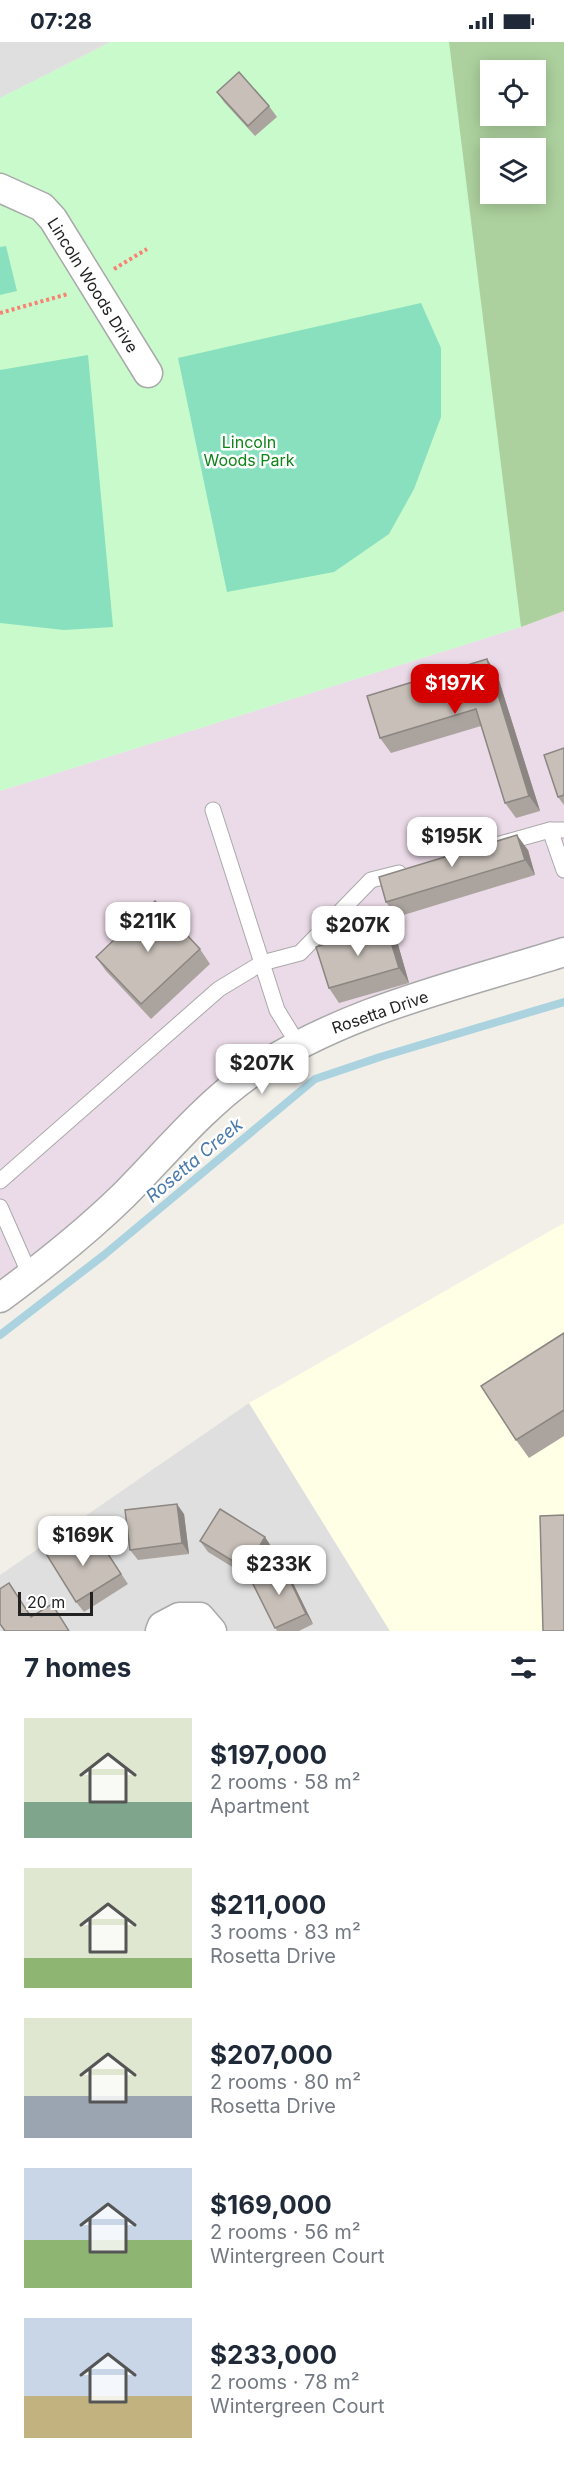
<!DOCTYPE html>
<html lang="en">
<head>
<meta charset="utf-8">
<style>
	body { margin:0; font-family:Inter,sans-serif; background:#f2f2f3; color:#1f2937; height:100vh; display:flex; flex-direction:column; font-size:22px; white-space:nowrap }
	* { box-sizing:border-box; margin:0 }
	p { font-size:20px; color:#747a83 }
	.icon { flex:none; width:33px; height:33px; fill:none; stroke:currentColor; stroke-width:2; stroke-linecap:round; stroke-linejoin:round }
	.map { position:relative; height:1589px; overflow:hidden }
	.sheet { display:flex; flex-direction:column; background:#fff; flex:1 }
	.sheet>* { flex:none }
	.controls { position:absolute; left:480px; top:18px; display:grid; gap:12px }
	.controls a { display:grid; place-items:center; width:66px; height:66px; border-radius:0px; background:#fff; box-shadow:0 3px 15px #0003; font-size:30px }
	.scale { position:absolute; left:18px; bottom:15px; width:75px; box-sizing:border-box; padding-left:6px; border:3px solid #222; border-top:0; font-size:16px; line-height:21px; white-space:nowrap; color:#222; -webkit-text-stroke:4px #fff; paint-order:stroke }
	.price { position:absolute; translate:-50% -51px; padding:0 14px; border-radius:12px; background:#fff; color:#222; font-size:20px; line-height:39px; filter:drop-shadow(0 2px 3px #0008) }
	.price::after { content:''; position:absolute; left:50%; top:36px; width:18px; height:14px; margin-left:-9px; background:inherit; clip-path:polygon(0 0,100% 0,50% 100%) }
	.price.active { background:#d40000; color:#fff }
	ul { padding:0; list-style:none }
	li { display:flex; align-items:center; gap:18px; height:150px; padding:0 24px }
	li span { display:grid; place-items:center; flex:none; width:168px; height:120px; border-radius:0px; color:#555 }
	li>.icon { margin-inline-start:auto }
	span .icon { width:72px; height:72px; fill:#fffc; stroke-width:1 }
	li b { font-size:26px }
	h2 { display:flex; justify-content:space-between; align-items:center; height:72px; padding:0 24px; font-size:26px }
	.status { display:flex; justify-content:space-between; align-items:center; height:42px; padding:0 30px; background:#fff; direction:ltr }
	.status svg { height:16px; fill:currentColor }
	.map>svg:first-child { display:block }
</style>
</head>
<body>
<div class="status"><b>07:28</b><svg viewBox="0 0 49 12"><path d="M0 12V9h3v3zM5 12V6h3v6zM10 12V3h3v9zM15 12V0h3v12zM26 1h20v11H26zM47 4h2v5h-2z"/></svg></div>
<div class="map">
<svg width="564" height="1589" viewBox="0 0 564 1589">
	<rect width="100%" height="100%" fill="#f2efe9"/>
	<g fill="#e0dfdf">
		<polygon points="0,0 111,0 0,56"/>
		<polygon points="249,1361 390,1589 0,1589 0,1533"/>
	</g>
	<polygon fill="#ebdbe8" points="564,569 564,914 298,1002 0,1256 0,749 521,585"/>
	<polygon fill="#ffffe5" points="564,1181 564,1589 390,1589 249,1361"/>
	<path fill="#add19e" fill-rule="evenodd" d="M313 0H564V569L521 585 489 487ZM490 28H536V74H490ZM490 106H536V152H490Z"/>
	<polygon fill="#c8facc" points="111,0 449,0 521,585 0,749 0,56"/>
	<g fill="#88e0be">
		<polygon points="6,204 17,249 0,253 0,205"/>
		<polygon points="421,261 441,306 441,375 414,447 389,492 334,530 227,550 178,316"/>
		<polygon points="88,313 113,585 64,588 0,581 0,328"/>
	</g>
	<g fill="none" stroke-linecap="round" stroke-linejoin="round">
		<polyline stroke="#aad3df" stroke-width="8" points="0,1293 104,1213 315,1037 380,1015 564,960"/>
		<defs>
			<g id="lane">
				<polyline points="213,768 277,968 298,1002"/>
				<polyline points="550,788 564,828"/>
				<polyline points="500,802 550,788 564,788"/>
				<polyline points="0,1139 219,947 262,921 300,911 371,838 399,831"/>
				<polyline points="0,1165 30,1233"/>
			</g>
			<g id="street">
				<polyline points="0,146 42,165 53,177 148,331"/>
				<path d="M0 1256C42 1225 85 1191 123 1154 162 1115 202 1066 247 1034 341 969 456 944 564 910"/>
				<polyline points="160,1589 162,1584 179,1575 200,1575 212,1589"/>
			</g>
		</defs>
		<use href="#lane" stroke="#a9a9a9" stroke-width="17"/>
		<use href="#street" stroke="#a9a9a9" stroke-width="31"/>
		<g stroke="#fa8072" stroke-width="4" stroke-dasharray="3 3" stroke-linecap="butt">
			<polyline points="114,227 147,207"/>
			<polyline points="0,271 68,252"/>
		</g>
		<use href="#lane" stroke="#fff" stroke-width="15"/>
		<use href="#street" stroke="#fff" stroke-width="28"/>
	</g>
	<g fill="#aba49e">
		<polygon points="217,50 269,64 277,75 255,94 224,60"/>
		<polygon points="497,632 540,769 516,776 505,761 481,684 391,711 380,696"/>
		<polygon points="564,706 564,763 558,755"/>
		<polygon points="528,808 535,833 397,875 386,860"/>
		<polygon points="386,884 397,899 409,941 339,961 329,946"/>
		<polygon points="200,907 210,922 151,977 106,929 96,915"/>
		<polygon points="564,1291 564,1394 529,1416 516,1398"/>
		<polygon points="184,1472 189,1512 138,1518 130,1508"/>
		<polygon points="265,1495 272,1506 254,1536 289,1533 313,1582 299,1589 277,1589 252,1537 208,1510 200,1499"/>
		<polygon points="99,1498 128,1542 84,1570 76,1560 78,1511"/>
	</g>
	<g fill="#8b8681">
		<polygon points="487,617 497,632 540,769 529,754"/>
		<polygon points="517,793 528,808 535,833 525,818"/>
		<polygon points="386,884 397,899 409,941 399,926"/>
		<polygon points="177,1462 184,1472 189,1512 182,1501"/>
		<polygon points="265,1495 272,1506 253,1538 246,1527"/>
		<polygon points="282,1522 289,1533 313,1582 306,1572"/>
	</g>
	<g fill="#c7bfb8" stroke="#8b8681" stroke-width="1.5">
		<polygon points="239,30 269,64 248,84 217,50"/>
		<polygon points="487,617 529,754 505,761 476,667 380,696 367,654"/>
		<polygon points="564,706 564,753 558,755 544,713"/>
		<polygon points="517,793 525,818 386,860 379,835"/>
		<polygon points="155,859 200,907 141,962 96,915"/>
		<polygon points="386,884 399,926 329,946 316,905"/>
		<polygon points="564,1291 564,1368 516,1398 481,1344"/>
		<polygon points="177,1462 182,1501 130,1508 125,1468"/>
		<polygon points="220,1467 265,1495 246,1527 200,1499"/>
		<polygon points="564,1473 564,1589 543,1589 540,1474"/>
		<polygon points="68,1496 78,1511 99,1498 121,1532 76,1560 45,1510"/>
		<polygon points="282,1522 306,1572 275,1586 251,1538"/>
		<polygon points="9,1541 31,1575 52,1562 69,1589 5,1589 0,1582 0,1547"/>
	</g>
	<g text-anchor="middle" dominant-baseline="central" stroke-width="5" stroke-linejoin="round" paint-order="stroke">
		<g font-size="16" fill="#222" stroke="#fff">
			<text transform="translate(93 243) rotate(58)">Lincoln Woods Drive</text>
			<text transform="translate(380 970) rotate(-19)">Rosetta Drive</text>
		</g>
		<g font-size="16" fill="#0c8416" stroke="#fff">
			<text x="249" y="400">Lincoln<tspan x="249" dy="18">Woods Park</tspan></text>
		</g>
		<g font-size="18" font-style="italic" fill="#4a7aab" stroke="#fff">
			<text transform="translate(194 1118) rotate(-40)">Rosetta Creek</text>
		</g>
	</g>
</svg>
<div class="controls">
<a><svg class="icon" aria-label="locate" viewBox="0 0 24 24"><circle cx="12" cy="12" r="6"/><path d="M12 2v4M12 18v4M2 12h4M18 12h4"/></svg></a>
<a><svg class="icon" aria-label="layers" viewBox="0 0 24 24"><path d="M12 4l9 5-9 5-9-5zM3 14l9 5 9-5"/></svg></a>
</div>
<div class="scale">20 m</div>
<b class="price active" style="left:455px;top:673px">$197K</b>
<b class="price" style="left:452px;top:826px">$195K</b>
<b class="price" style="left:148px;top:911px">$211K</b>
<b class="price" style="left:358px;top:915px">$207K</b>
<b class="price" style="left:262px;top:1053px">$207K</b>
<b class="price" style="left:83px;top:1525px">$169K</b>
<b class="price" style="left:279px;top:1554px">$233K</b>
</div>
<section class="sheet">
<h2>7 homes<svg class="icon" aria-label="filters" viewBox="0 0 24 24"><path d="M4 7h16M4 17h16"/><circle cx="9" cy="7" r="2"/><circle cx="15" cy="17" r="2"/></svg></h2>
<ul>
<li><span style="background:linear-gradient(#dfe7d0 70%,#7fa58c 0)"><svg class="icon" aria-label="home" viewBox="0 0 24 24"><path d="M3 11l9-7 9 7M6 9v11h12V9"/></svg></span><div><b>$197,000</b><p>2 rooms · 58 m²</p><p>Apartment</p></div></li>
<li><span style="background:linear-gradient(#dfe7d0 75%,#8fb573 0)"><svg class="icon" aria-label="home" viewBox="0 0 24 24"><path d="M3 11l9-7 9 7M6 9v11h12V9"/></svg></span><div><b>$211,000</b><p>3 rooms · 83 m²</p><p>Rosetta Drive</p></div></li>
<li><span style="background:linear-gradient(#dfe7d0 65%,#9aa5b1 0)"><svg class="icon" aria-label="home" viewBox="0 0 24 24"><path d="M3 11l9-7 9 7M6 9v11h12V9"/></svg></span><div><b>$207,000</b><p>2 rooms · 80 m²</p><p>Rosetta Drive</p></div></li>
<li><span style="background:linear-gradient(#c9d6e8 60%,#8fb573 0)"><svg class="icon" aria-label="home" viewBox="0 0 24 24"><path d="M3 11l9-7 9 7M6 9v11h12V9"/></svg></span><div><b>$169,000</b><p>2 rooms · 56 m²</p><p>Wintergreen Court</p></div></li>
<li><span style="background:linear-gradient(#c9d6e8 65%,#c2b280 0)"><svg class="icon" aria-label="home" viewBox="0 0 24 24"><path d="M3 11l9-7 9 7M6 9v11h12V9"/></svg></span><div><b>$233,000</b><p>2 rooms · 78 m²</p><p>Wintergreen Court</p></div></li>
</ul>
</section>
</body>
</html>
